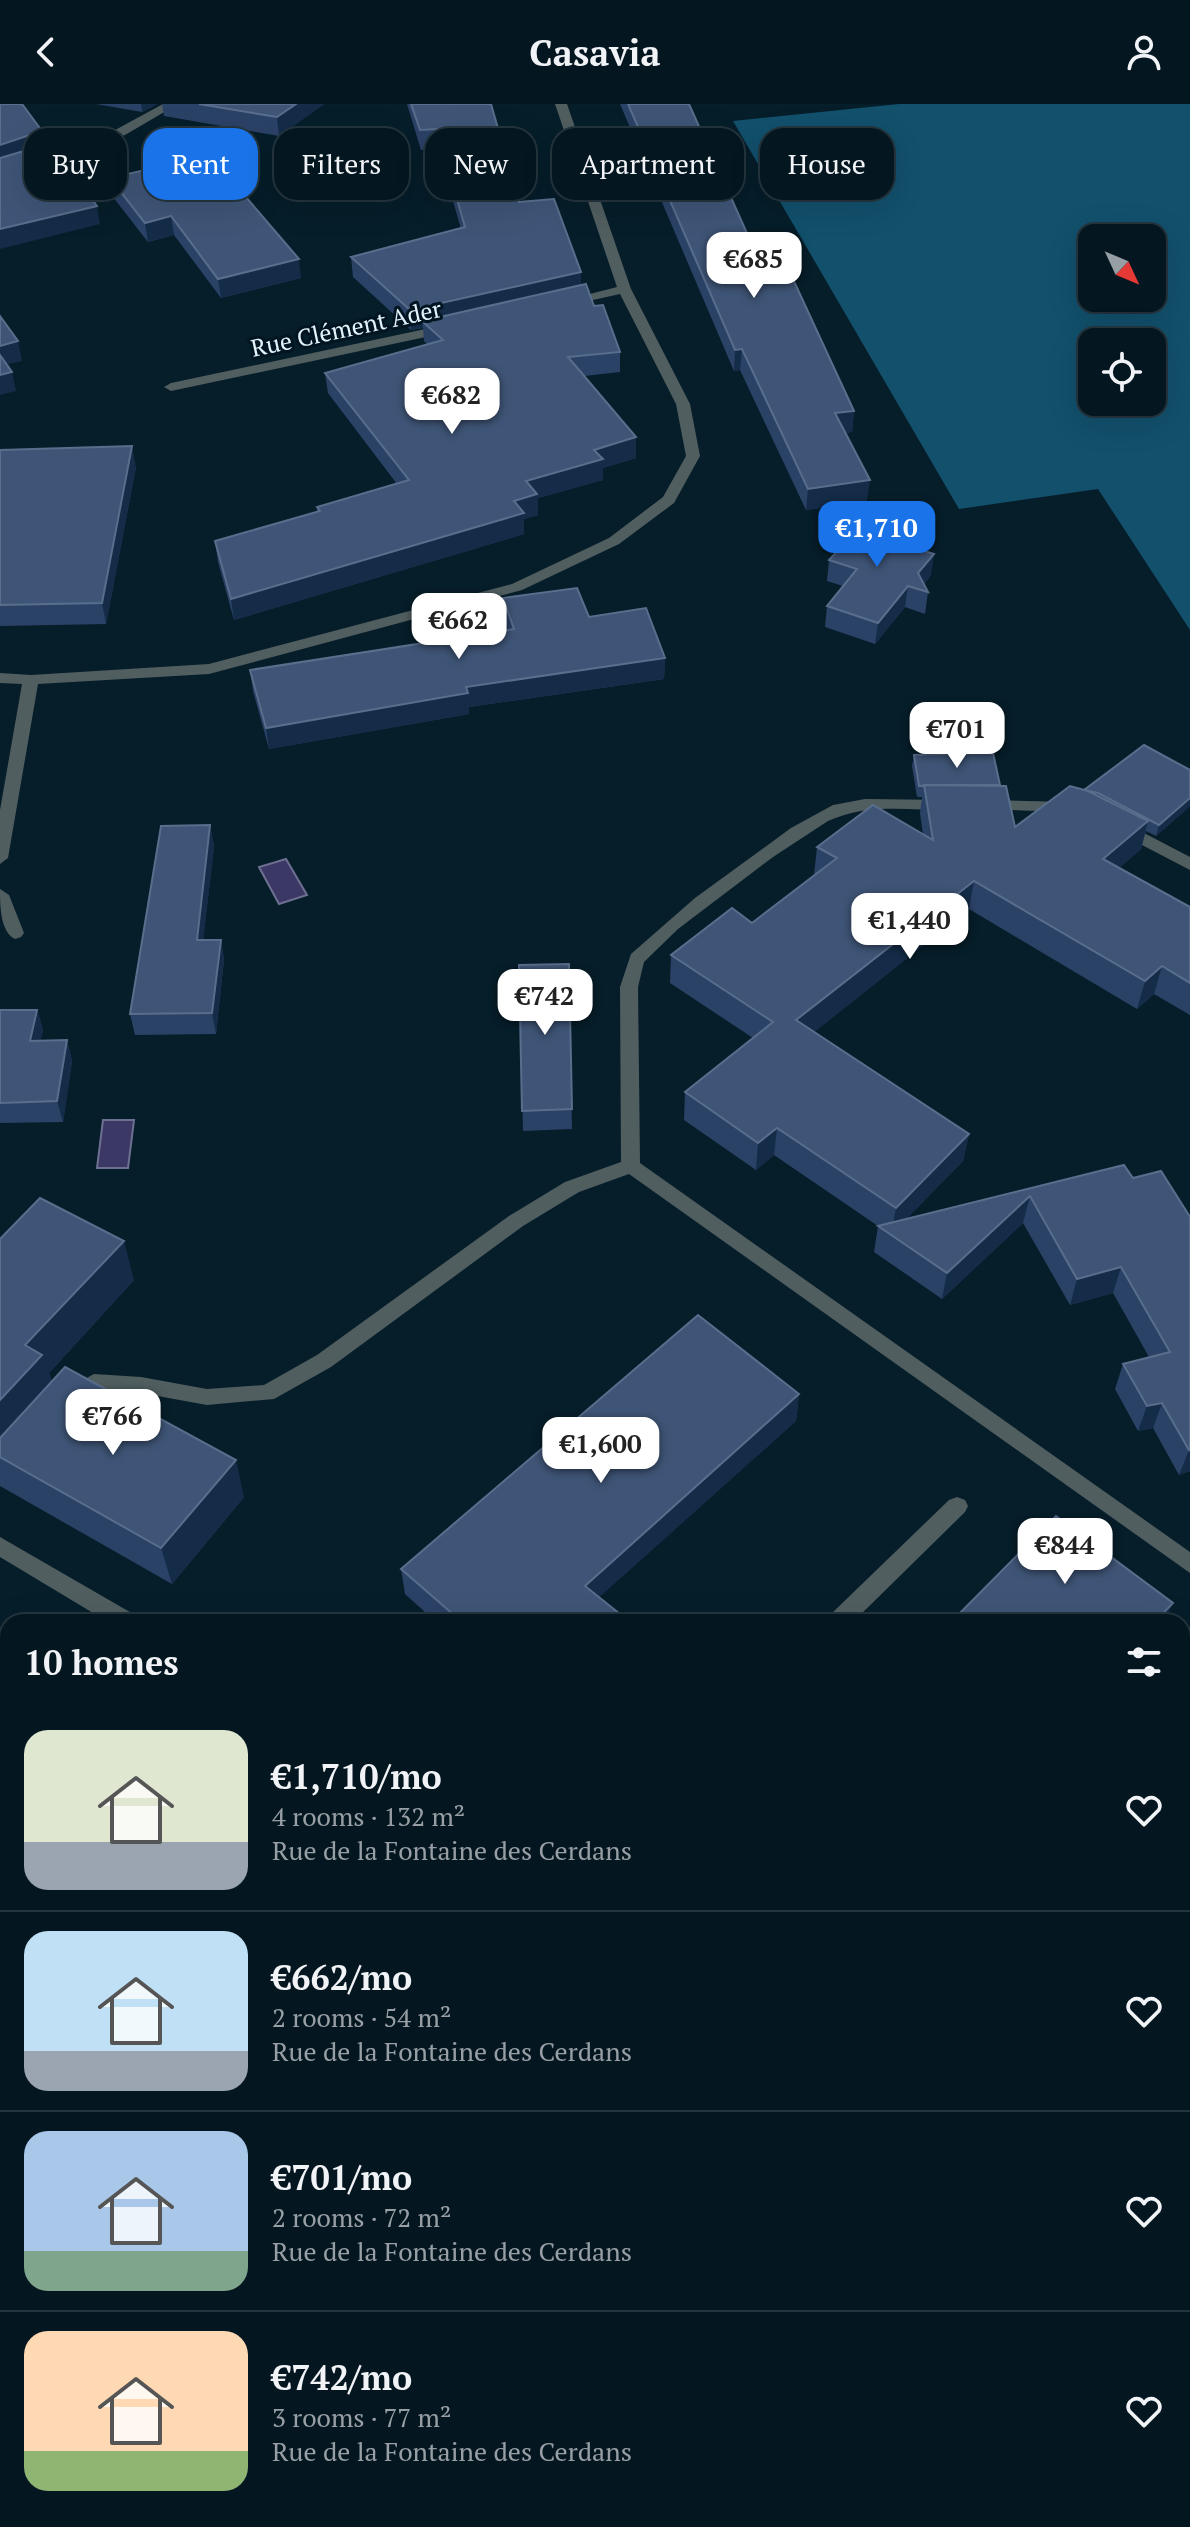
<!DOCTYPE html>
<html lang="en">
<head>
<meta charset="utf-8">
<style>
	body { margin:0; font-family:"PT Serif",serif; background:#0d1f29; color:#f1f3f6; height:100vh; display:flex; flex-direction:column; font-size:30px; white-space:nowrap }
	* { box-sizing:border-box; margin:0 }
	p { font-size:26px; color:#979fa5 }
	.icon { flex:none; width:44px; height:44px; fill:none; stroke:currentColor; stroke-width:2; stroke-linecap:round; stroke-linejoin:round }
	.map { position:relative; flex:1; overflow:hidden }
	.drawer { position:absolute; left:0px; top:1510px; width:1190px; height:914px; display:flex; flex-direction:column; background:#041620; border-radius:24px 24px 0 0; box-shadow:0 8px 32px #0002,0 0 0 2px #25353e }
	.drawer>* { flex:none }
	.hud { position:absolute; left:24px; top:24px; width:1142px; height:72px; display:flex; gap:16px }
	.needle { width:52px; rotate:134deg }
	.tools { position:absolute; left:1078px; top:120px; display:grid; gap:16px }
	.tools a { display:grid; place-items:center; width:88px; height:88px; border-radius:16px; background:#041620; box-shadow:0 8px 32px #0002,0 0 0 2px #25353e; font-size:40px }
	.price { position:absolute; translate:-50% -68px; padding:0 18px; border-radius:16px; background:#fff; color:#222; font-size:26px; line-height:52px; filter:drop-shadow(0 2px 4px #0008) }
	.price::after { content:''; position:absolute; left:50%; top:48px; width:24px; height:18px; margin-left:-12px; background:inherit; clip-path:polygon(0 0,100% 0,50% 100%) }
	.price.on { background:#1a73e8; color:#fff }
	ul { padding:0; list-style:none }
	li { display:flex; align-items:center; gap:24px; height:200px; padding:0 24px }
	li+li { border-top:2px solid #25353e }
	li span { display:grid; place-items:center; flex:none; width:224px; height:160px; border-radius:24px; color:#555 }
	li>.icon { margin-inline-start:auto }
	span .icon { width:96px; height:96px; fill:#fffc; stroke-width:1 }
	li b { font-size:34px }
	h2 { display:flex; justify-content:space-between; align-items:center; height:96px; padding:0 24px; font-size:34px }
	.chip { padding:0 28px; border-radius:24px; background:#041620; box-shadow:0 8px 32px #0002,0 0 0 2px #25353e; font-size:28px; line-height:72px }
	.chip.on { background:#1a73e8; color:#fff }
	header { display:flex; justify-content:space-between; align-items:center; height:104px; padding:0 24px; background:#041620; font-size:36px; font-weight:800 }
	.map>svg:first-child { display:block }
</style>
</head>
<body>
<header><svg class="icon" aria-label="back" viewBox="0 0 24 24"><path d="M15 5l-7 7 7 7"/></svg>Casavia<svg class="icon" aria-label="person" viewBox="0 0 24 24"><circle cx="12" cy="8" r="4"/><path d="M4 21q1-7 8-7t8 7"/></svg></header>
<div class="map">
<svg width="1190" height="2423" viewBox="0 0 1190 2423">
	<rect width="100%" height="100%" fill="#061e2a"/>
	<polygon fill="#0b3346" points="0,1965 8,1968 8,2416 344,2416 317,2423 0,2423"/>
	<path fill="#12506c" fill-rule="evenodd" d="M899 0H1190V526L1098 385 959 405 733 17ZM1092 134H1152V194H1092ZM1092 238H1152V298H1092Z"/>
	<g fill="#3b3865" stroke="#6e7092" stroke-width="2">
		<polygon points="286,755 307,791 279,800 259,763"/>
		<polygon points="103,1016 134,1016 128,1064 97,1064"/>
	</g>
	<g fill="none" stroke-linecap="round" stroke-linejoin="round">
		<g stroke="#5b6f7a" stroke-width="6" stroke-dasharray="5 5" stroke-linecap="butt">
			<polyline points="1182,2085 1190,2081"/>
			<polyline points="934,2416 936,2423"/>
		</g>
		<g fill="#515e60" fill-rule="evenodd">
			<polygon points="163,0 178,0 125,31 0,72 0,64 117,25"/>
			<polygon points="555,0 567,0 631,185 690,300 700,352 674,399 619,440 522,486 209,570 38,580 8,754 0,760 0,706 22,580 0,579 0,569 31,571 209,560 512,480 609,434 663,393 686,352 676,300 620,190 566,202 559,198 617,183"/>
			<polygon points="449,220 456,224 454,227 171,287 164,283 171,279"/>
			<path d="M865 695 949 696 957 701 949 706C908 706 866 699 828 717L773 753 678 825 644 858 638 883 640 1059 1190 1448V1469L629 1070 579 1088 523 1122 331 1263 274 1295 207 1301 141 1289 97 1287 77 1299 70 1301 63 1299 60 1293 63 1287 94 1270 141 1273 207 1285 264 1281 317 1251 509 1112 565 1078 621 1058 620 883 631 850 695 794 791 724 833 701Z"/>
			<polygon points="985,696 1069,698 1077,703 1069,708 979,705 977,701 979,697"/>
			<polygon points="1121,717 1190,753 1190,766 1115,727 1113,723"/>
			<path d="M0 785 9 791 24 829 21 833 15 835C0 828 0 801 0 785Z"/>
			<polygon points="957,1393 965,1396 968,1402 965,1408 853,1518 827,1518 830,1511 949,1396"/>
			<polygon points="0,1433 135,1511 138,1518 108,1518 0,1453"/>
			<polygon points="1084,2416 1135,2416 1138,2423 1087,2423"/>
		</g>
	</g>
	<g fill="#2b4267">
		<polygon points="96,0 157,0 142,8"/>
		<polygon points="162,0 324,0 279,32 164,12"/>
		<polygon points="407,0 491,0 519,98 581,181 620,248 620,268 584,272 636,354 603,364 603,376 538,394 538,411 524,415 524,430 234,516 218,458 215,437 317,408 317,403 397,380 328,289 325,269 427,240 424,237 423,224 411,226 353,173 351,153 461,125 438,44 421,46"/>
		<polygon points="620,0 689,0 750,136 854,307 852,328 845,329 867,397 806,406 740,266 734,267"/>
		<polygon points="110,74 301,174 221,194 174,131 148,138 113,93"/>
		<polygon points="0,346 136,363 106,520 0,522"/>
		<polygon points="903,440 931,471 924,480 928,488 925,510 905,503 875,540 825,523 827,502 843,482 827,477 829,456"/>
		<polygon points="503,494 589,513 665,554 664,575 469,603 469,610 269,645 253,587 250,566 508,526 504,515"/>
		<polygon points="914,651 1000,681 1015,723 1084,686 1190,666 1190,702 1156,732 1146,727 1141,745 1119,764 1190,803 1190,911 1154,890 1137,905 969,805 814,928 969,1030 963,1057 907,1114 1133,1074 1190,1113 1190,1367 1179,1371 1153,1324 1138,1327 1115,1285 1123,1260 1149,1253 1113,1189 1070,1201 1023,1119 942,1195 874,1148 878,1122 774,1051 756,1066 684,1016 685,988 753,934 670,879 671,851 752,819 814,771 817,743 923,731 920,709 922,693 917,693 912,662"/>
		<polygon points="210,721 214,742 203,836 221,836 224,856 216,930 135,931 130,910"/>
		<polygon points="569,860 572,1025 523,1027 519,861"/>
		<polygon points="0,906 37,906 43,926 40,937 67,936 72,957 63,1018 0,1019"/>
		<polygon points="0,1135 134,1176 49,1269 52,1278 244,1393 172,1480 0,1382"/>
		<polygon points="799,1290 796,1317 599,1493 630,1518 436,1518 405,1490 401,1465"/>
		<rect x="0" y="1665" width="8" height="95"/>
	</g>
	<g fill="#142c48">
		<polygon points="141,0 157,0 142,8"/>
		<polygon points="296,0 324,0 279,32 277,13"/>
		<polygon points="42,27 46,46 0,61 0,41"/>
		<polygon points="97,102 100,120 0,145 0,125"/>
		<polygon points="171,112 174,131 148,138 145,119"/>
		<polygon points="299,155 301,174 221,194 218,175"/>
		<polygon points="581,168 581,188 422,217 423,224 411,226 410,206"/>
		<polygon points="18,237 22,257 0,262 0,242"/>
		<polygon points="742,245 740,266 734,267 735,246"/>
		<polygon points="12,268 16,287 0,291 0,271"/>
		<polygon points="854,307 852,328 833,330 835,309"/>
		<polygon points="636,333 636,354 603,364 603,376 538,394 538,411 524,415 524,430 234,516 231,495 514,397 526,377 594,346"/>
		<polygon points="132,342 136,363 106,520 102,499"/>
		<polygon points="870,376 867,397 806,406 808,385"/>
		<polygon points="934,450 931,471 919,486 918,469"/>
		<polygon points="908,482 905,503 875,540 878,519"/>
		<polygon points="665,554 664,575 469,603 469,610 269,645 266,624 466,583"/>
		<polygon points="1190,694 1190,702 1156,732 1159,721"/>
		<polygon points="1148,717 1141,745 1097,783 1103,755"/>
		<polygon points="210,721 214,742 201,857 197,836"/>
		<polygon points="974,777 969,805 794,944 796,916"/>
		<polygon points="221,836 224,856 216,930 212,909"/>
		<polygon points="1162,862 1154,890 1137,905 1145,877"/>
		<polygon points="37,906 43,926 36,957 30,937"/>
		<polygon points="67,936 72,957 63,1018 57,997"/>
		<polygon points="777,1024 774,1051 756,1066 758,1039"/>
		<polygon points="969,1030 963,1057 891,1131 896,1104"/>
		<polygon points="1030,1092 1023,1119 942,1195 947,1169"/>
		<polygon points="124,1137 134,1176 49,1269 55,1289 0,1350 0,1296 25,1241"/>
		<polygon points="1121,1163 1113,1189 1070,1201 1077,1175"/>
		<polygon points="799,1290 796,1317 585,1506 585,1482"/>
		<polygon points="1162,1299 1153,1324 1138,1327 1147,1302"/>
		<polygon points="1190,1345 1190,1367 1179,1371 1189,1346"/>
		<polygon points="236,1356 244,1393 172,1480 161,1444"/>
		<polygon points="1173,1499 1165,1518 1155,1518"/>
	</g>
	<g fill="#3f5577" stroke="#596e8c" stroke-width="2">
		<polygon points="0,0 22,0 42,27 0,41"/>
		<polygon points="199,0 296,0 277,13"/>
		<polygon points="411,0 491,0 519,98 554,95 581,168 410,206 351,153 465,123 437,25 420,26"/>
		<polygon points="628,0 689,0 750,136 774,134 854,307 835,309 870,376 808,385 742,245 735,246"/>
		<polygon points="51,39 97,102 0,125 0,54"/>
		<polygon points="210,51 299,155 218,175 171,112 145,119 110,74"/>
		<polygon points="586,180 594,202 603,201 620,248 568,253 636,333 594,346 603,355 526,377 537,390 514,397 524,409 231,495 215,437 320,407 317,403 409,376 325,269 443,236 422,217"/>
		<polygon points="0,212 18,237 0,242"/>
		<polygon points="0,251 12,268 0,271"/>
		<polygon points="132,342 102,499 0,501 0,346"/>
		<polygon points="882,399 903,440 934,450 918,469 928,488 908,482 878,519 827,502 857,465 829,456"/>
		<polygon points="577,484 589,513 646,504 665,554 466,583 468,589 266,624 250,566 514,525 503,494"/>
		<polygon points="1144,641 1190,666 1190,694 1159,721 1098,689 1084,686"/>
		<polygon points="993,649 1000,681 924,681 924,682 919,682 914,651"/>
		<polygon points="924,681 1006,682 1015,723 1070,682 1088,687 1148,717 1103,755 1190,803 1190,879 1162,862 1145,877 974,777 796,916 969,1030 896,1104 777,1024 758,1039 685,988 773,918 671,851 732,804 752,819 837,754 817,743 873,701 933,736"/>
		<polygon points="210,721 197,836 221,836 212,909 130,910 161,722"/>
		<polygon points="569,860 572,1005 522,1007 519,861"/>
		<polygon points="0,906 37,906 30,937 67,936 57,997 0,999"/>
		<polygon points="1124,1061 1133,1074 1161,1067 1190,1113 1190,1345 1189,1346 1162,1299 1147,1302 1123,1260 1170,1248 1121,1163 1077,1175 1030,1092 947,1169 878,1122"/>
		<polygon points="40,1094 124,1137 25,1241 42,1251 0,1296 0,1135"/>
		<polygon points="698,1211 799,1290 585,1482 630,1518 462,1518 401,1465"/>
		<polygon points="65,1263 236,1356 161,1444 0,1353 0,1334"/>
		<polygon points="1056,1412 1173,1499 1155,1518 951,1518"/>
		<rect x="0" y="1665" width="8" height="79"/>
		<polygon points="584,2416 900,2416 902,2423 559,2423"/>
	</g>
	<g text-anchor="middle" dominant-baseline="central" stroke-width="6" stroke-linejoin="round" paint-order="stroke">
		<g font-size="24" fill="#e4f2fb" stroke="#001521">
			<text transform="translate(346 224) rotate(-12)">Rue Clément Ader</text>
		</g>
	</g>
</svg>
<div class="tools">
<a><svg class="needle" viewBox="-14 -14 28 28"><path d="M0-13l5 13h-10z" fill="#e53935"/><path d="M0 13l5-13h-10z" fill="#979fa5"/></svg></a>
<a><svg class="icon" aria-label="locate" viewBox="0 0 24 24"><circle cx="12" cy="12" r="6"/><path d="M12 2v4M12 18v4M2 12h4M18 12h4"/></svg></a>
</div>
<b class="price" style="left:754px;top:196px">€685</b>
<b class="price" style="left:452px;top:332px">€682</b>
<b class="price on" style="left:877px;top:465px">€1,710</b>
<b class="price" style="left:459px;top:557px">€662</b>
<b class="price" style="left:957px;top:666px">€701</b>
<b class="price" style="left:910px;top:857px">€1,440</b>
<b class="price" style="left:545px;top:933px">€742</b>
<b class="price" style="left:113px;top:1353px">€766</b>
<b class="price" style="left:601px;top:1381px">€1,600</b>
<b class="price" style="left:1065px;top:1482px">€844</b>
<div class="hud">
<a class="chip">Buy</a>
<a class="chip on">Rent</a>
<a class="chip">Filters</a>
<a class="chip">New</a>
<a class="chip">Apartment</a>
<a class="chip">House</a>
</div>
<section class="drawer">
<h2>10 homes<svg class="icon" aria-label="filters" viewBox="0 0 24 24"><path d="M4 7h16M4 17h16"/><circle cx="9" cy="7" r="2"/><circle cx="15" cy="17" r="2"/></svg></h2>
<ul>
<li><span style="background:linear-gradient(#dfe7d0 70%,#9aa5b1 0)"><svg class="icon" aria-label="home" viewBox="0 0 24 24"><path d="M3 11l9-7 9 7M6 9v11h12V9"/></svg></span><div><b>€1,710/mo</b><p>4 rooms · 132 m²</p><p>Rue de la Fontaine des Cerdans</p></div><svg class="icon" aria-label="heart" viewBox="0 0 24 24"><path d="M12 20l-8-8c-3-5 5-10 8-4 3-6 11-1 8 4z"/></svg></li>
<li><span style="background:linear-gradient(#bfe0f5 75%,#9aa5b1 0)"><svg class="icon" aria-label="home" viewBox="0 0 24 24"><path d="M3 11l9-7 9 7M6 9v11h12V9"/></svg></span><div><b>€662/mo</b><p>2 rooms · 54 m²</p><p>Rue de la Fontaine des Cerdans</p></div><svg class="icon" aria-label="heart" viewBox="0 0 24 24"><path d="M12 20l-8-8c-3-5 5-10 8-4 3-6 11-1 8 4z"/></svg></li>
<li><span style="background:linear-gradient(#a9c7e8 75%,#7fa58c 0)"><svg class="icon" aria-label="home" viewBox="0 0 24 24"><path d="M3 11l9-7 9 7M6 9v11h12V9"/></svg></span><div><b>€701/mo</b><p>2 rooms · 72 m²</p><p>Rue de la Fontaine des Cerdans</p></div><svg class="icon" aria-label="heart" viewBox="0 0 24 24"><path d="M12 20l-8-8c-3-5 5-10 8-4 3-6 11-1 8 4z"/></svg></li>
<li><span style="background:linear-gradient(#ffd9b3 75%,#8fb573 0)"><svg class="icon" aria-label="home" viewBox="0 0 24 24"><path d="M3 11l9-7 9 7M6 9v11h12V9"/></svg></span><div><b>€742/mo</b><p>3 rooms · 77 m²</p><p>Rue de la Fontaine des Cerdans</p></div><svg class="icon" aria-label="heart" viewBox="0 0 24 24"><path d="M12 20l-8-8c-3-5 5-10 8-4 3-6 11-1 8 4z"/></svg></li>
</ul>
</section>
</div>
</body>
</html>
